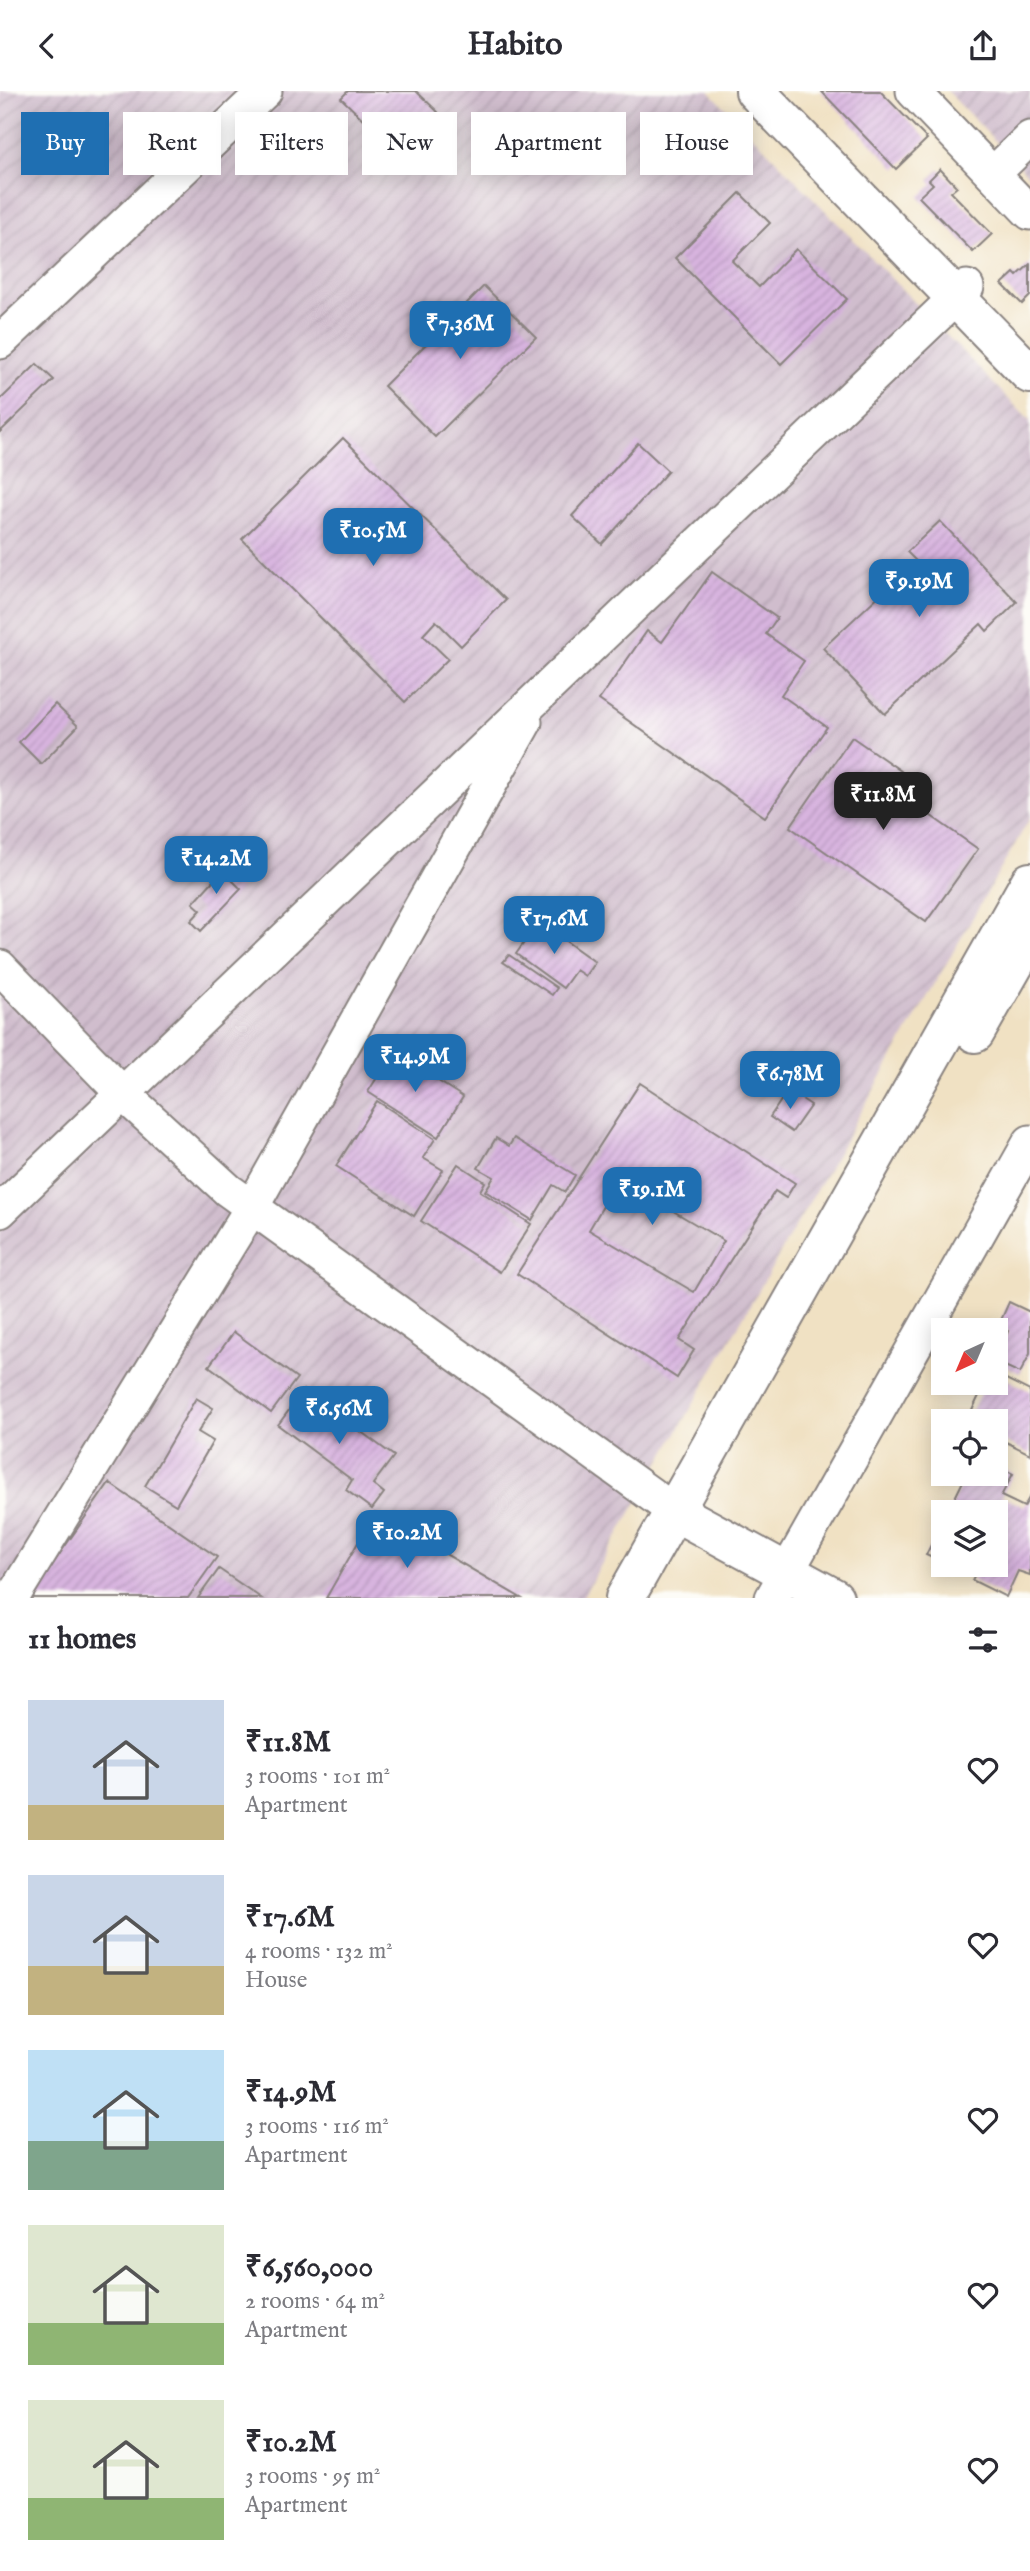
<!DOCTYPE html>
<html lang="en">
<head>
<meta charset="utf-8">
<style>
	body { margin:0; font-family:"IM FELL English",serif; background:#f7f7f7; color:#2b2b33; height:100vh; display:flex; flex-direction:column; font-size:26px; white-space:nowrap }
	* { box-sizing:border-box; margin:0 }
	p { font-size:23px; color:#7c7c81 }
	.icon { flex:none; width:38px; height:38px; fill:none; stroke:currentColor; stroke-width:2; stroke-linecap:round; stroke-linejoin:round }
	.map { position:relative; height:1507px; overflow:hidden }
	.drawer { display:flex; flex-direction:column; background:#fff; flex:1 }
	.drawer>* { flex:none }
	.top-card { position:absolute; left:21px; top:21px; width:989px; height:63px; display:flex; gap:14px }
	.needle { width:46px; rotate:224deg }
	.fabs { position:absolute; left:931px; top:1227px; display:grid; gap:14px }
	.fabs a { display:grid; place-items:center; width:77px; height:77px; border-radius:0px; background:#fff; box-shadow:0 4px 18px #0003; font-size:35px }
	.price { position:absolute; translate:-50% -60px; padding:0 16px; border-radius:14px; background:#1f6fb2; color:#fff; font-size:23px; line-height:46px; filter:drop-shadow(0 2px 4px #0008) }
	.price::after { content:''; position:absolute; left:50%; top:42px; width:21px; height:16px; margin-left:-10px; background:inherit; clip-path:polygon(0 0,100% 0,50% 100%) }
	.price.active { background:#222; color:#fff }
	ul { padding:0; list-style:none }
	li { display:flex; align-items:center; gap:21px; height:175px; padding:0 28px }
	li span { display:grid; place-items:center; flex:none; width:196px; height:140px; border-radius:0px; color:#555 }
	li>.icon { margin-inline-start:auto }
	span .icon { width:84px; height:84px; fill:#fffc; stroke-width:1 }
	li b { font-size:30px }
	h2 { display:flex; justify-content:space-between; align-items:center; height:84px; padding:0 28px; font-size:30px }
	.chip { padding:0 24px; border-radius:0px; background:#fff; box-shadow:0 4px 18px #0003; font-size:24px; line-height:63px }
	.chip.active { background:#1f6fb2; color:#fff }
	header { display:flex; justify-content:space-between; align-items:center; height:91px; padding:0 28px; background:#fff; font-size:32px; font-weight:800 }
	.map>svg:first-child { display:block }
</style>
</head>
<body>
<header><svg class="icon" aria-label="back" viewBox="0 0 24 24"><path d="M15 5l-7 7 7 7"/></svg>Habito<svg class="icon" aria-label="share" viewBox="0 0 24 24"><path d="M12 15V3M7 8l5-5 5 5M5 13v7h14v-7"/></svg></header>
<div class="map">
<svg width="1030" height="1507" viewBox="0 0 1030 1507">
	<defs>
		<pattern id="industrial-furrows" width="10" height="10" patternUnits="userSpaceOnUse" patternTransform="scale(1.75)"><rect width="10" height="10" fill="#d0bdcd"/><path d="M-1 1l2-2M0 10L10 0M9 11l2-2" fill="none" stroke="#b2a2b1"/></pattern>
		<pattern id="building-hatch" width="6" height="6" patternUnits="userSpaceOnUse" patternTransform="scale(1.75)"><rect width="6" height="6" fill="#d8b4df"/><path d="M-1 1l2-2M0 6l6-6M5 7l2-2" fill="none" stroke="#b99ac0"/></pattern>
	</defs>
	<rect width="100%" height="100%" fill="#fdfcf7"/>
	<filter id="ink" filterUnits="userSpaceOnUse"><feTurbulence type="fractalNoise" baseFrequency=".0143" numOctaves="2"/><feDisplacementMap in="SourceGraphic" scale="14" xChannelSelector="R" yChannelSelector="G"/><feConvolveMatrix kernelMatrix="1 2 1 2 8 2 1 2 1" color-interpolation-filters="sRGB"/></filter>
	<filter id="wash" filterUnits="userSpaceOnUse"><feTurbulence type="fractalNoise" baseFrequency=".00686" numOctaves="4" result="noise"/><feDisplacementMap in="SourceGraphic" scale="28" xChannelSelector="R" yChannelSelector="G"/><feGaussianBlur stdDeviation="1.57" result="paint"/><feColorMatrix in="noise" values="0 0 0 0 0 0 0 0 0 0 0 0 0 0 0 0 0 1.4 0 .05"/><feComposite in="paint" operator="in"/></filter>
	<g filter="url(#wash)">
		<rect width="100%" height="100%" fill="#f0e1c3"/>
		<g fill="url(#industrial-furrows)">
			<polygon points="0,0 709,0 1030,330 1030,727 582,1507 0,1507"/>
			<polygon points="947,0 1030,0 1030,86"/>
		</g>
		<g id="blocks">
			<g fill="url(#building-hatch)" fill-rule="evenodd">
				<polygon points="348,0 416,0 438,21 398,62 341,7"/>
				<polygon points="821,0 880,0 927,48 896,78"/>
				<polygon points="940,78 957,96 951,101 992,143 973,161 919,106 933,93 929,89"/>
				<polygon points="740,102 770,132 732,170 759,196 796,158 847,208 781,273 675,167"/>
				<polygon points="1030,173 1030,205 1022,213 1002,193 1014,182 1017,185"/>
				<polygon points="484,195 536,246 435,346 384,295"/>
				<polygon points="37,273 54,289 0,341 0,309"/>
				<polygon points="343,347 506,509 461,555 436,530 423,544 448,568 405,611 242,448"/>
				<polygon points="638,352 668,380 602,453 572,425"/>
				<polygon points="940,430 1017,511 987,540 981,533 885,623 823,557 916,470 907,461"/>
				<polygon points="712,481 777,527 766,543 804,570 781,604 827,636 765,726 599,609 647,540 662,551"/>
				<polygon points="55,613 78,635 41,673 19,651"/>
				<polygon points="852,646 901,680 890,696 978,758 926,831 790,736"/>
				<polygon points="231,770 240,779 231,788 241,798 201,840 191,830 201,819 193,812"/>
				<polygon points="539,831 595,871 585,885 576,879 563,897 516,863"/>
				<polygon points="509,864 557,897 552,904 503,871"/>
				<polygon points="393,961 463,1006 438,1046 368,1001"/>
				<path d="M640 992 795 1092 786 1107 775 1100 679 1249 694 1259 677 1287 517 1183ZM619 1088 724 1150 694 1201 589 1139Z"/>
				<polygon points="788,999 811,1014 792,1041 770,1026"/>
				<polygon points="377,1010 435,1048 423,1067 443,1079 414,1125 336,1075"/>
				<polygon points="496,1047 509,1055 514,1047 575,1084 565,1101 553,1094 532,1129 485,1100 494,1086 478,1077"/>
				<polygon points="458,1073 485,1091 480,1100 531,1133 500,1181 421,1130"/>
				<polygon points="1009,1211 1030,1221 1030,1263 1020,1282 996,1271 1008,1240 998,1236"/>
				<polygon points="234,1241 297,1287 271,1322 209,1275"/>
				<polygon points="996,1283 1030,1300 1030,1363 996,1346 996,1330 967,1330 985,1292 996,1292"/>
				<polygon points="304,1299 394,1365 373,1393 384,1402 372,1418 346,1399 352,1389 278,1334"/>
				<polygon points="196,1307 213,1317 198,1341 213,1350 176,1414 145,1395"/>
				<polygon points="996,1374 1013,1383 1001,1405 1024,1416 1030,1405 1030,1484 1018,1480 1006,1506 972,1489 980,1474 996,1474 996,1421 948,1421 967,1382 996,1382"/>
				<polygon points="109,1392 217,1466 188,1507 29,1507"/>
				<polygon points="375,1422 521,1507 326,1507"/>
				<polygon points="943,1430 943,1472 926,1464"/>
				<polygon points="219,1478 261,1507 198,1507"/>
			</g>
		</g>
	</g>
	<g filter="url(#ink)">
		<use href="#blocks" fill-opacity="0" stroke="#89827f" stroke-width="2"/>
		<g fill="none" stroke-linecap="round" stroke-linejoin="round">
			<defs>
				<g id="minor">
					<polyline points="913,0 1030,122"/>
					<polyline points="993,83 1030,47"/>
					<polyline points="0,251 265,0"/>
					<polyline points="0,876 122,1002 228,1099 674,1420"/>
					<polyline points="0,1120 967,196"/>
					<polyline points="12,1507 252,1116 525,631"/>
					<polyline points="772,1507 1030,1051"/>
				</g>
				<g id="tertiary">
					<polyline points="755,0 1030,283"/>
					<polyline points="975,942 1030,846"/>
					<polyline points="674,1420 834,1507"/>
					<polyline points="625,1507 1030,791"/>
				</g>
			</defs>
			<use href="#minor" stroke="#89827f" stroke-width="37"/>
			<use href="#tertiary" stroke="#89827f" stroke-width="42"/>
			<use href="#minor" stroke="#fff" stroke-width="33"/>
			<use href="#tertiary" stroke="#fff" stroke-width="38"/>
		</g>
	</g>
</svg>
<div class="fabs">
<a><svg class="needle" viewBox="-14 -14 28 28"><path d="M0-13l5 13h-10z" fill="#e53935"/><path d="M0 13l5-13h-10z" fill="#7c7c81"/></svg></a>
<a><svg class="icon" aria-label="locate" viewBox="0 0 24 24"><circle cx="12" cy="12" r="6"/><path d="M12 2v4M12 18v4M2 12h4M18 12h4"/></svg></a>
<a><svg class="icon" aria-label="layers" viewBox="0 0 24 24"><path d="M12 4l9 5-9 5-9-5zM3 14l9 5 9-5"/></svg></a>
</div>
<b class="price" style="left:460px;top:270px">₹7.36M</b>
<b class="price" style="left:373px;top:477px">₹10.5M</b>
<b class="price" style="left:919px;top:528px">₹9.19M</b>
<b class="price active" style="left:883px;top:741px">₹11.8M</b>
<b class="price" style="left:216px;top:805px">₹14.2M</b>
<b class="price" style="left:554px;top:865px">₹17.6M</b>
<b class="price" style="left:415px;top:1003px">₹14.9M</b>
<b class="price" style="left:790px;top:1020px">₹6.78M</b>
<b class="price" style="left:652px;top:1136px">₹19.1M</b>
<b class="price" style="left:339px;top:1355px">₹6.56M</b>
<b class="price" style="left:407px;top:1479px">₹10.2M</b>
<div class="top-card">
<a class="chip active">Buy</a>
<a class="chip">Rent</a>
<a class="chip">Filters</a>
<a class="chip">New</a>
<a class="chip">Apartment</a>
<a class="chip">House</a>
</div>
</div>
<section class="drawer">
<h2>11 homes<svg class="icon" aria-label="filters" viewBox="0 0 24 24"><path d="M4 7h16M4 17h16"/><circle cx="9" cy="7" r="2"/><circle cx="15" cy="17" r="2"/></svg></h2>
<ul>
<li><span style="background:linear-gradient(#c9d6e8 75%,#c2b280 0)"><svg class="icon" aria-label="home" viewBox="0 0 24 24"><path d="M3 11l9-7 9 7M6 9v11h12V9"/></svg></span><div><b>₹11.8M</b><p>3 rooms · 101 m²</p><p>Apartment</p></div><svg class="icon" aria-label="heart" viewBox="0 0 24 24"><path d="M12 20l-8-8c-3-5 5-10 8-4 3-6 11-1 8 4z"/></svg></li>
<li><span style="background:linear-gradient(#c9d6e8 65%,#c2b280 0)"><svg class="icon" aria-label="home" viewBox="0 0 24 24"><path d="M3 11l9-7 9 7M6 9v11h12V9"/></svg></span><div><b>₹17.6M</b><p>4 rooms · 132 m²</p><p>House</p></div><svg class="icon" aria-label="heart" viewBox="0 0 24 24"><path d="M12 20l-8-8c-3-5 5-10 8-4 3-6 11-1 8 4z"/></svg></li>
<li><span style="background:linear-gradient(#bfe0f5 65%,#7fa58c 0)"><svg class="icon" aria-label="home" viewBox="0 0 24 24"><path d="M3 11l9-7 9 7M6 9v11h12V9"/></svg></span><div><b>₹14.9M</b><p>3 rooms · 116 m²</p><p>Apartment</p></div><svg class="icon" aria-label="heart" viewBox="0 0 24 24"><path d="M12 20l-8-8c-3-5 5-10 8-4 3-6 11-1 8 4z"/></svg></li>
<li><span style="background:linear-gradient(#dfe7d0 70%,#8fb573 0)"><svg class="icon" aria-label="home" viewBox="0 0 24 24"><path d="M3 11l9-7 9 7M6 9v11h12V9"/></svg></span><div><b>₹6,560,000</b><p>2 rooms · 64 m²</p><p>Apartment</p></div><svg class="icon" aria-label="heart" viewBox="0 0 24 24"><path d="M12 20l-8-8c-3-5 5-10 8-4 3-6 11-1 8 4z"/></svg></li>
<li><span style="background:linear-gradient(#dfe7d0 70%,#8fb573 0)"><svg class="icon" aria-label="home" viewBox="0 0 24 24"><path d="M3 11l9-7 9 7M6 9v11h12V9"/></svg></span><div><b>₹10.2M</b><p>3 rooms · 95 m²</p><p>Apartment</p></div><svg class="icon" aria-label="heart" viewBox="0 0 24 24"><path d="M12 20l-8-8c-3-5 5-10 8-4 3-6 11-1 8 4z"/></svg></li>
</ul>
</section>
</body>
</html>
